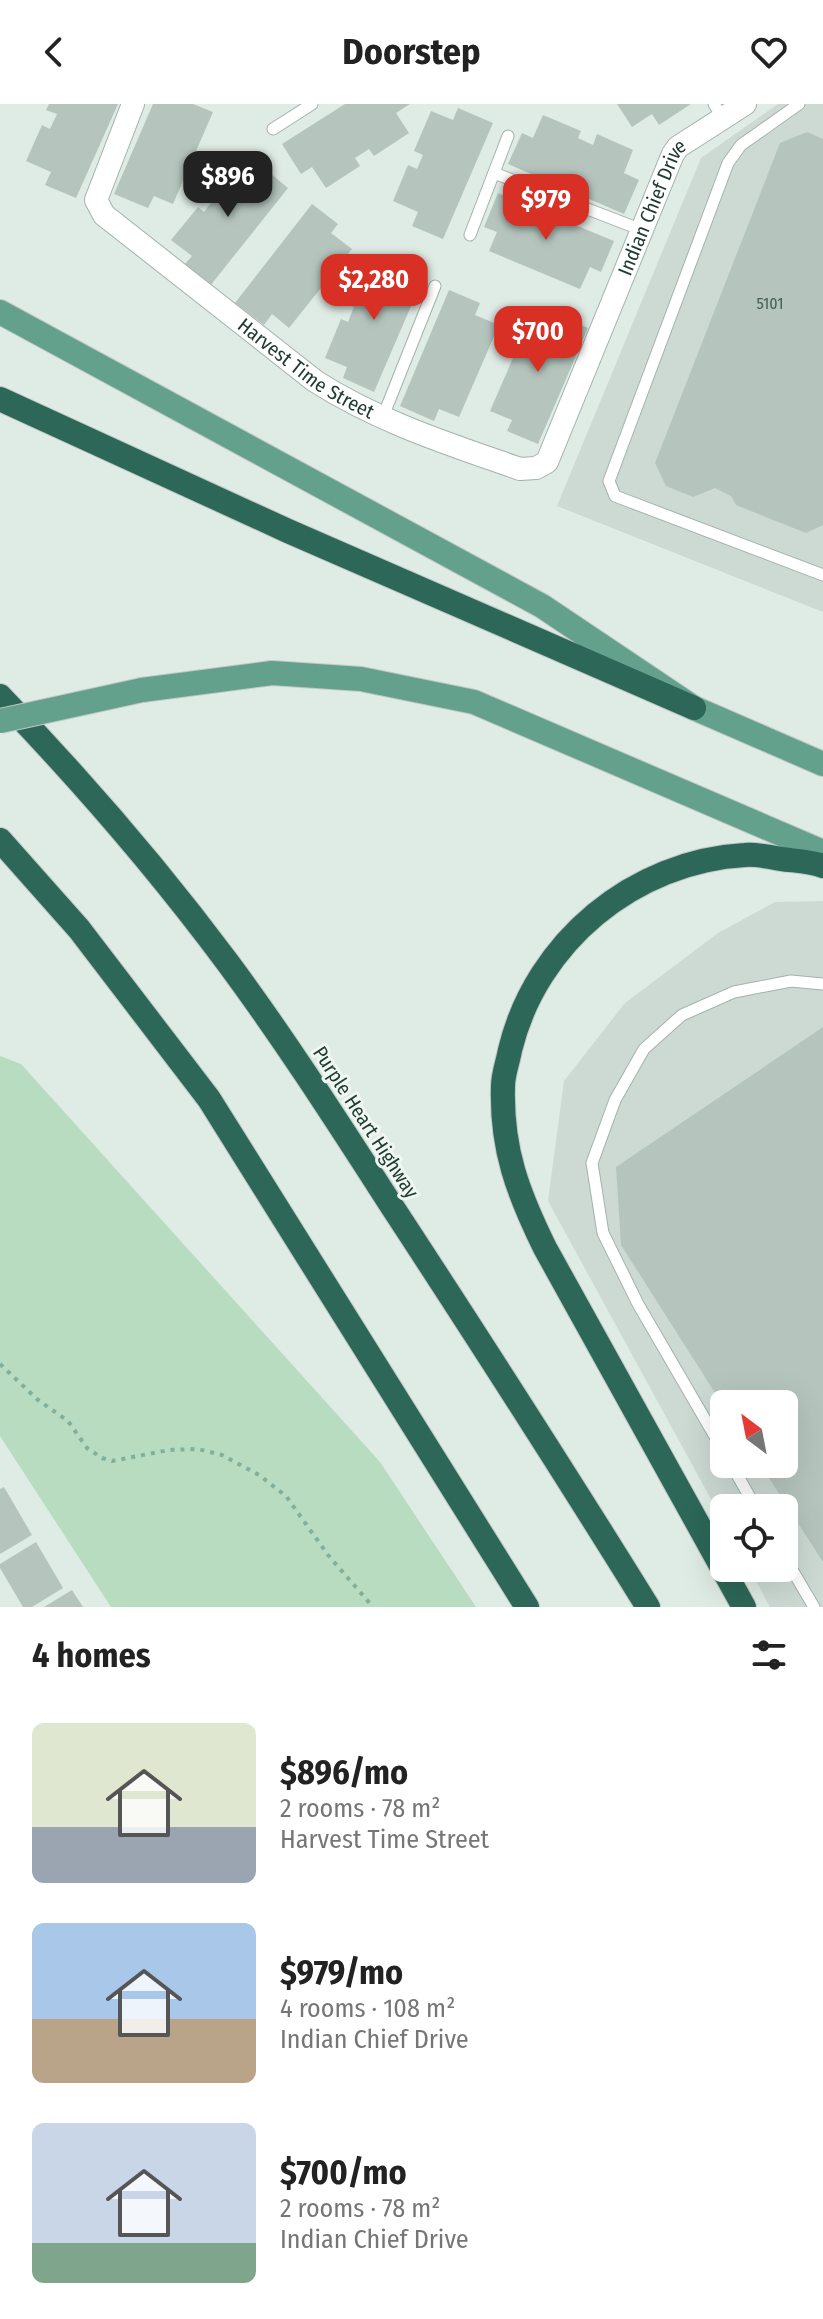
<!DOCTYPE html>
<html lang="en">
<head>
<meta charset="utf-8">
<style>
	body { margin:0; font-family:"Fira Sans Condensed",sans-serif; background:#f6f6f6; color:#222; height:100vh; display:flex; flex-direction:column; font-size:30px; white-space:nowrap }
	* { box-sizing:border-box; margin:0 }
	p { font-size:26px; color:#767676 }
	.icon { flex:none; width:44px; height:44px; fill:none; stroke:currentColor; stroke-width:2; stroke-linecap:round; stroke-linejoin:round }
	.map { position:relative; height:1503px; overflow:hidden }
	.side { display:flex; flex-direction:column; background:#fff; flex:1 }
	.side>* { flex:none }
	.needle { width:52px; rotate:328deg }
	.fabs { position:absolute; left:710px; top:1286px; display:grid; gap:16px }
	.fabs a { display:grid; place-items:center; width:88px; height:88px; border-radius:12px; background:#fff; box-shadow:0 8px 32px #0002; font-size:40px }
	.price { position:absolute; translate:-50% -68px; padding:0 18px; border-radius:16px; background:#d93025; color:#fff; font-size:26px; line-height:52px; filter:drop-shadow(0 2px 4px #0008) }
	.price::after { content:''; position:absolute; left:50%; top:48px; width:24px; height:18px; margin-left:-12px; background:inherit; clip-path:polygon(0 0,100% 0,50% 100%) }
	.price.selected { background:#222; color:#fff }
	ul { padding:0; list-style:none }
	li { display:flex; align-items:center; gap:24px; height:200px; padding:0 32px }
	li span { display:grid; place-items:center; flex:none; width:224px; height:160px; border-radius:12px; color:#555 }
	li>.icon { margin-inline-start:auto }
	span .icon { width:96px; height:96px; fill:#fffc; stroke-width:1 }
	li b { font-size:34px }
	h2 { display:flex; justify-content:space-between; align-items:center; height:96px; padding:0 32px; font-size:34px }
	header { display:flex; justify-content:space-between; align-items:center; height:104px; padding:0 32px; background:#fff; font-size:36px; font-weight:700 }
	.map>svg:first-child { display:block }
</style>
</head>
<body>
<header><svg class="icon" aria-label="back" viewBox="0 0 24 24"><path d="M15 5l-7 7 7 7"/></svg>Doorstep<svg class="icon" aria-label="heart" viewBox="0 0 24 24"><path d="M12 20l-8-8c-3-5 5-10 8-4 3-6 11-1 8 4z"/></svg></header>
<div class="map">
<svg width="823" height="1503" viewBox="0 0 823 1503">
	<rect width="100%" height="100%" fill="#dfebe5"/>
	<g fill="#cddad4" fill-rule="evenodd">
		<polygon points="778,0 823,0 823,508 557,402 701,54"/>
		<path d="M823 797V1503H770L749 1464H784V1404H724V1419L548 1097 564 977 625 899 718 829 775 798ZM724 1300H784V1360H724Z"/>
	</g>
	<polygon fill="#b7dcbf" points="0,952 21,960 380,1358 476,1503 111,1503 0,1332"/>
	<g fill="#b5c5be">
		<polygon points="49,0 118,0 76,94 45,81 51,68 26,57 42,21 50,25 57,10 46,6"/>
		<polygon points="153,0 193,0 213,8 173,100 154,92 148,104 114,90"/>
		<polygon points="345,0 410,0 396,9 409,29 374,52 369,45 355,54 360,62 326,84 312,63 301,70 282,40"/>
		<polygon points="617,0 691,0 659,21 652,10 632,23"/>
		<polygon points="458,4 493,19 443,135 412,122 418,108 393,97 408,61 417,65 423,51 414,47 431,7 453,16"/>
		<polygon points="543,11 581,27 578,34 593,41 597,30 633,46 624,69 639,76 624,110 508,60 522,29 533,34"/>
		<polygon points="807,28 823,35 823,421 806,429 736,401 731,392 715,384 693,393 666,382 655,359 780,39"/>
		<polygon points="232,56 250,71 259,60 288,84 210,182 184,161 192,152 171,136 198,103 204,108 214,95 206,89"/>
		<polygon points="498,89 614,137 601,168 590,163 580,185 489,147 497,128 484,123"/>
		<polygon points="312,100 338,120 331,129 352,145 289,224 272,210 264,221 235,199"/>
		<polygon points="389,156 424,172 374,288 343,274 347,263 325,254 341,215 348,218 354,203 345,199 362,160 384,169"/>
		<polygon points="449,186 480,199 475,211 499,221 459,313 439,305 434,317 400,302"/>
		<polygon points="554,209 588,224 538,340 507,327 512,316 490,307 513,254 509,252 526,213 548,222"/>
		<polygon points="823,923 823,1458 760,1360 784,1360 784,1300 722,1300 621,1141 616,1063"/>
		<polygon points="4,1383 32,1431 0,1450 0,1385"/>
		<polygon points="36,1438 63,1484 32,1503 23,1503 0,1464 0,1460"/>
		<polygon points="72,1486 83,1503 44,1503"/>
	</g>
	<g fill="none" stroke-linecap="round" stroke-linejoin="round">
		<defs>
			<g id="service">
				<polyline points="714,0 723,14"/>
				<polyline points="799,0 741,41 728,59 609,377 615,392 823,471"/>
				<polyline points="273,25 312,0"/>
				<polyline points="494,69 642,126"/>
				<polyline points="470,131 508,32"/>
				<polyline points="382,315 435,182"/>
				<polyline points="724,1348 638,1200 603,1129 592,1059 615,996 644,945 682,911 734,888 791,877 823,880"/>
				<polyline points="731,1360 756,1404"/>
				<polyline points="784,1452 814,1503"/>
			</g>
			<g id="minor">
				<path id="s1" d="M133 0 96 96 104 111 315 277C379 318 449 340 520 365L536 364 547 358 673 50 678 43 745 0"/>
			</g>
			<g id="primary">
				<polyline points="0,208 542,502 694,604 823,660"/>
				<polyline points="142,586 272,569 361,575 474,598 823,748"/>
			</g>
			<g id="motorway">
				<polyline points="0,295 288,427 694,604"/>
				<path d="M0 592C81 676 158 765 228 859 288 940 342 1025 397 1110 482 1240 566 1371 648 1503"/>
				<polyline points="0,736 79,825 209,995 527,1503"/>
				<path d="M744 1503 545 1144C518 1089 501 1045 503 982 503 970 508 958 510 946 536 838 634 757 745 751 757 750 770 753 781 755 795 757 810 757 823 762"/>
			</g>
		</defs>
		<use href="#service" stroke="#a2b3ac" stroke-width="13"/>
		<use href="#minor" stroke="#a2b3ac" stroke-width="24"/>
		<use href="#primary" stroke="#c1c8c6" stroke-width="26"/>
		<use href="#motorway" stroke="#c1c8c6" stroke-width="26"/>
		<polyline stroke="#7faf9d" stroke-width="4" stroke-dasharray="4 6" stroke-linecap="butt" points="0,1260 38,1296 68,1317 87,1344 102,1354 112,1357 169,1346 198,1345 222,1351 259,1371 286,1392 328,1451 373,1503"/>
		<use href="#service" stroke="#fff" stroke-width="11"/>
		<use href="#minor" stroke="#fff" stroke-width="22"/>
		<use href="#primary" stroke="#63a18d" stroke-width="24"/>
		<use href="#motorway" stroke="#2c6757" stroke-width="24"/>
		<defs>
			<polyline id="primary-bridge" points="0,617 142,586"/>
		</defs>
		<use href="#primary-bridge" stroke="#c1c8c6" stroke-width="26" stroke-linecap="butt"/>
		<use href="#primary-bridge" stroke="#63a18d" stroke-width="24"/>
	</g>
	<g text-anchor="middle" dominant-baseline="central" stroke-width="6" stroke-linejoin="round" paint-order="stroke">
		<g font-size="16" fill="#455e55">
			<text x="770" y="199">5101</text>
		</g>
		<g font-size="20" fill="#203b32" stroke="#f0f7f3">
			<text stroke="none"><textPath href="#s1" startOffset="916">Indian Chief Drive</textPath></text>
			<text stroke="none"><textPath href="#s1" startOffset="374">Harvest Time Street</textPath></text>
			<text transform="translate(366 1018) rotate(57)">Purple Heart Highway</text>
		</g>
	</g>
</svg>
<div class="fabs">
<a><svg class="needle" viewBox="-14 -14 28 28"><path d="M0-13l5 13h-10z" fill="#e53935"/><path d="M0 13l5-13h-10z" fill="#767676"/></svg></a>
<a><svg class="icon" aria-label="locate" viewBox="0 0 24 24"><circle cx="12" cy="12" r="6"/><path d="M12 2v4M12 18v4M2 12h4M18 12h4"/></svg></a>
</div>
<b class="price selected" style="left:228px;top:115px">$896</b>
<b class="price" style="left:546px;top:138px">$979</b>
<b class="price" style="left:374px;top:218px">$2,280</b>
<b class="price" style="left:538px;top:270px">$700</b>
</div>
<section class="side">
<h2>4 homes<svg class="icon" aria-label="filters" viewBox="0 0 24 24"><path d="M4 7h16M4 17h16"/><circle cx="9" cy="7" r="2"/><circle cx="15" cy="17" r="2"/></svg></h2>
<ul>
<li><span style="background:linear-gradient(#dfe7d0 65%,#9aa5b1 0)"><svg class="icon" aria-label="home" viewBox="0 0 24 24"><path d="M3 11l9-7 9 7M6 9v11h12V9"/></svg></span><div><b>$896/mo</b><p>2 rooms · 78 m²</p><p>Harvest Time Street</p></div></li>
<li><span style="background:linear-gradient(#a9c7e8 60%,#b9a48a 0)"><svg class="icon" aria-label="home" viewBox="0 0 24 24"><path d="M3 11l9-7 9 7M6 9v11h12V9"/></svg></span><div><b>$979/mo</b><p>4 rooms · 108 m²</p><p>Indian Chief Drive</p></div></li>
<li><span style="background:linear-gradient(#c9d6e8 75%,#7fa58c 0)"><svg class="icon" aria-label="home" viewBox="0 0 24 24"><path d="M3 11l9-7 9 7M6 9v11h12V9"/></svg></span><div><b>$700/mo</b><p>2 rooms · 78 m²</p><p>Indian Chief Drive</p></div></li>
</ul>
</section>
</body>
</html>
